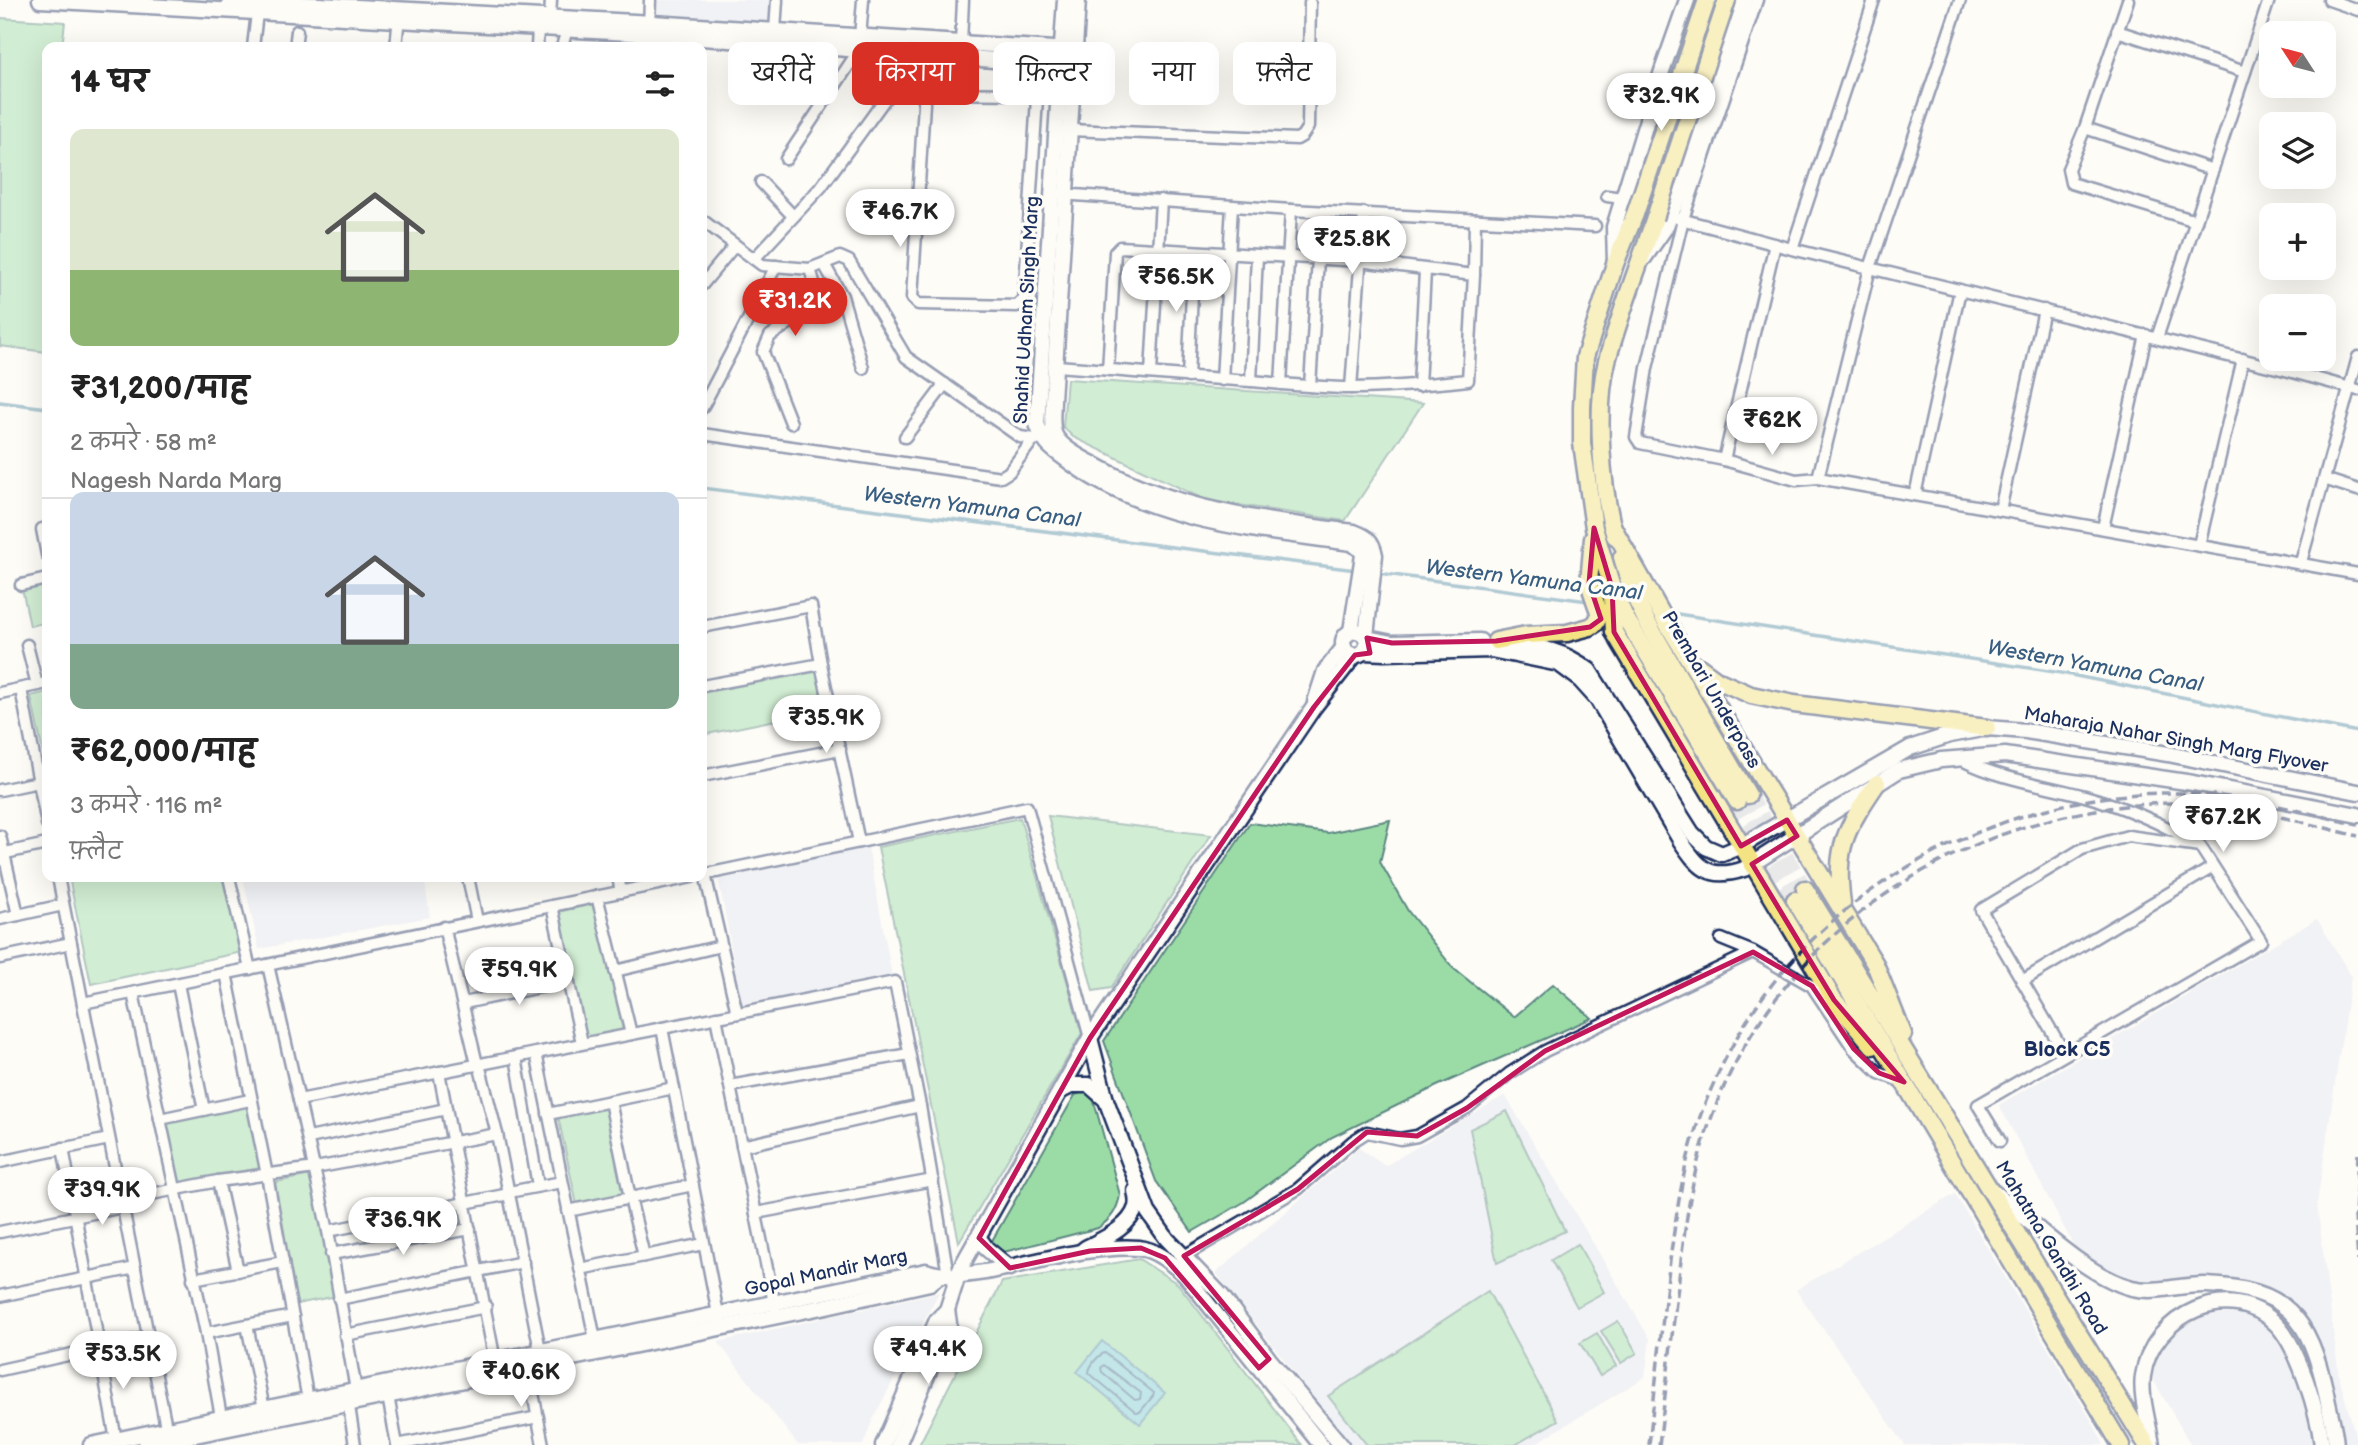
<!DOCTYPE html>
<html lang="hi">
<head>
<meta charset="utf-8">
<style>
	body { margin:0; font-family:"Balsamiq Sans","Playpen Sans Deva",sans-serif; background:#f2f2f2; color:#222; height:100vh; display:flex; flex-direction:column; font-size:26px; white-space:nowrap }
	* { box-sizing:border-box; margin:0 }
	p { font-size:23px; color:#767676 }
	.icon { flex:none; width:38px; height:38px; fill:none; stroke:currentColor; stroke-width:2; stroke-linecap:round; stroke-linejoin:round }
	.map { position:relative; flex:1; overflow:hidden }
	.details { position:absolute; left:42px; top:42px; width:665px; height:840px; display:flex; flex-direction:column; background:#fff; border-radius:14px; box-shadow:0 7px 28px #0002 }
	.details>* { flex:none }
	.guide { position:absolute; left:728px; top:42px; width:665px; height:63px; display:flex; gap:14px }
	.needle { width:46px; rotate:306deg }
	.tools { position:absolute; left:2259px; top:21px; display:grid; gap:14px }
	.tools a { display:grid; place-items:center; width:77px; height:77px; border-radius:14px; background:#fff; box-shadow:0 7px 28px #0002; font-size:35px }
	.price { position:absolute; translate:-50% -60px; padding:0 16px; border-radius:24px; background:#fff; color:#222; font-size:23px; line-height:46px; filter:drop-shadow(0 2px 4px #0008) }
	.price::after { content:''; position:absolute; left:50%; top:42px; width:21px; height:16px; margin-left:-10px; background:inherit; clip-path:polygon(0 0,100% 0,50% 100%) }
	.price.current { background:#d93025; color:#fff }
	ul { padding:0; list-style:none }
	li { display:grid; align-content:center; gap:14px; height:371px; padding:0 28px }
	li+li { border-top:2px solid #e0e0e0 }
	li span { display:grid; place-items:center; height:217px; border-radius:14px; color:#555 }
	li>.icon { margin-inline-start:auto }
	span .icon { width:126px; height:126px; fill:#fffc; stroke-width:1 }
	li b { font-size:30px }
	h2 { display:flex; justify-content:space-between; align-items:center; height:84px; padding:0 28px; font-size:30px }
	.tag { padding:0 24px; border-radius:14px; background:#fff; box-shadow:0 7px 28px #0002; font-size:24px; line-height:63px }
	.tag.current { background:#d93025; color:#fff }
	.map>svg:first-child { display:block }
</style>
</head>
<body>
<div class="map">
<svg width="2358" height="1445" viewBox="0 0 2358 1445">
	<rect width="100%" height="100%" fill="#fdfcf7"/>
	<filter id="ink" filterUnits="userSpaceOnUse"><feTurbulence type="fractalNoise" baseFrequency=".0143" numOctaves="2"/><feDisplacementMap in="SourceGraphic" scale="14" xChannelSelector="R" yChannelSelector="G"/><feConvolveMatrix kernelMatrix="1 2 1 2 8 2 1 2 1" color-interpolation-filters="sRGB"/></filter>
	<g filter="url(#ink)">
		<g fill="#e3e6f1">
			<polygon points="658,0 772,0 770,27 657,19"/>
			<polygon points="868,847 892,976 742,1005 718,876"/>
			<polygon points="243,877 424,877 430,917 259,949"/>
			<polygon points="2317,919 2351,976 2317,1204 2339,1377 2358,1445 2191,1445 2150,1374 2160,1350 2179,1328 2210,1314 2234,1313 2218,1276 2166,1284 2126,1279 2100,1269 2074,1246 1999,1105"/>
			<polygon points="1505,1095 1650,1339 1645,1377 1533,1445 1351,1445 1216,1273 1359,1148 1385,1166"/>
			<polygon points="1955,1194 2094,1425 2104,1445 1905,1445 1796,1290"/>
			<polygon points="939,1292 872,1421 863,1445 798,1445 718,1342"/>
		</g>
		<g fill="#9bdca6" stroke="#5b8682" stroke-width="2">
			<polygon points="0,18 65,22 62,47 47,47 47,352 0,346"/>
			<polygon points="1067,379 1423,403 1345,521 1205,500 1073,437 1063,427"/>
			<polygon points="47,582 47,622 30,626 22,588"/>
			<polygon points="820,666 829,709 702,735 702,691"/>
			<polygon points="47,692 47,772 31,696"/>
			<polygon points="1048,816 1211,835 1111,988 1093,991"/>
			<polygon points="1020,818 1082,1033 959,1242 878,847"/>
			<polygon points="1390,820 1380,862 1408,911 1453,968 1514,1017 1553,984 1592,1018 1437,1086 1332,1137 1244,1202 1192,1232 1156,1181 1104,1041 1250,823 1328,833"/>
			<polygon points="69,877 232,877 247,951 91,984"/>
			<polygon points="596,903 623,1030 586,1039 558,912"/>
			<path d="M1081 1093H1087L1093 1098 1120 1195C1117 1211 1111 1219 1098 1228L996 1254 990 1249 993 1239 1075 1095Z"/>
			<polygon points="247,1105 260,1168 178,1185 165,1122"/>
			<polygon points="605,1106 625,1194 577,1205 558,1116"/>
			<polygon points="1507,1111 1565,1231 1497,1263 1470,1129"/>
			<polygon points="311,1175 336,1296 297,1304 272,1183"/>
			<polygon points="1578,1244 1604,1292 1577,1307 1551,1260"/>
			<polygon points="1139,1259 1178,1284 1302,1445 919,1445 1002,1282"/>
			<polygon points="1488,1291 1558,1420 1515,1445 1367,1445 1328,1396"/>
			<polygon points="1618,1321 1637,1353 1621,1363 1601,1331"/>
			<polygon points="1597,1333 1616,1366 1600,1376 1580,1343"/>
		</g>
		<polygon fill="#7cccd6" stroke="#558da6" stroke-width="2" points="1102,1341 1165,1393 1140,1424 1077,1372"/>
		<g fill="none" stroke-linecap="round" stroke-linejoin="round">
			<g stroke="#426e8e" stroke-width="2">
				<path d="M1105 1353 1154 1393 1153 1396 1140 1412H1136L1089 1373C1089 1366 1099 1354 1105 1353Z"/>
				<polygon points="1104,1365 1141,1393 1140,1399 1135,1400 1102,1372 1101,1368"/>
			</g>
			<g stroke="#558da6" stroke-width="3.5">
				<polyline points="0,402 47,408"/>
				<polyline points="702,488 1356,570"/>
				<polyline points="1378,573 1588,601"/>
				<polyline points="1665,612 2061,673 2358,732"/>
			</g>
			<g stroke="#d0d3d8" stroke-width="16" stroke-dasharray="16 8" stroke-linecap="butt">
				<polyline points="1748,795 1805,889"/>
				<polyline points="1737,801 1795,900"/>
			</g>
			<defs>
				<g id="street">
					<polyline points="1757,0 1683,219 1647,368 1636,437 1640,443 1724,460 1775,244"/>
					<polyline points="1960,0 1870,268 1818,478 2358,574"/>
					<polyline points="2128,0 2085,128 2068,169 2071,183 2196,221"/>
					<polyline points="2329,0 2358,10"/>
					<polyline points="550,18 551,0"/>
					<polyline points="649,27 650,0"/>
					<polyline points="775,31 777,0"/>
					<polyline points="2117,31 2245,72"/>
					<polyline points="961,43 963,0"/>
					<polyline points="253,47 257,13"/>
					<polyline points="295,47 297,31"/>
					<polyline points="396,47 399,16"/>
					<polyline points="537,47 538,28"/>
					<polyline points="562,47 567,29"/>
					<polyline points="925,93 1029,94 1037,99 1024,299 1017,306 918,304 912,298 927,55"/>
					<polyline points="2085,128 2213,170"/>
					<polyline points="1069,130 1297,139 1302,136 1308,127 1310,3"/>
					<polyline points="786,159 859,50 863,0"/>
					<polyline points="761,182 793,216"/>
					<polyline points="1060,194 1291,210 1595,226"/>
					<polyline points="1607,196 1622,198"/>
					<polyline points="1677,218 1792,249 2289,371 2358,390"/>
					<polyline points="702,220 762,265 810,269 840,257 849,261 906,357 1020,437 1050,441"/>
					<polyline points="1792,249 1874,0"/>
					<polyline points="754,259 821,187 885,99 892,48"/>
					<polyline points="824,264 842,296 863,368"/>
					<polyline points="1474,275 1475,220"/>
					<polyline points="702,285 735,245"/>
					<polyline points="2157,338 2269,0"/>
					<path d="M1055 366C1120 370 1186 377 1251 381 1285 384 1318 388 1352 388 1391 388 1430 384 1468 380L1474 275 1359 261 1120 247 1115 252 1108 370"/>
					<polyline points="1151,373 1161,200"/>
					<polyline points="1188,377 1194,252"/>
					<polyline points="1222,380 1232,206"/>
					<polyline points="1251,381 1257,256"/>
					<polyline points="1281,384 1291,210"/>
					<polyline points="1310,386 1318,259"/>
					<polyline points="1419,386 1425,271"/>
					<polyline points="1351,388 1364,213"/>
					<polyline points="702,408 776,266"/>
					<polyline points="791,423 763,352 770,336 816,305 819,298 810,269"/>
					<polyline points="702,434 1001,477 1009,472 1033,440"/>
					<polyline points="905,437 945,384"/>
					<polyline points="1724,460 1796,480 1818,478"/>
					<polyline points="2324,479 2358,490"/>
					<polyline points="1915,495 1960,290"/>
					<polyline points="2000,510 2044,310"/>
					<polyline points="2103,528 2146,335"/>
					<polyline points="42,529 47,555"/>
					<polyline points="2199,545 2243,359"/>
					<polyline points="2301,562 2358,357"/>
					<polyline points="21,585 47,579"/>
					<polyline points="702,627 811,606 821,664 702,686"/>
					<polyline points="27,645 37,685"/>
					<polyline points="821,664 859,842"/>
					<polyline points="21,689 47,824"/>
					<polyline points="0,693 47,683"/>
					<path d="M1962 760C2000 779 2044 785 2085 796 2121 806 2163 823 2194 843"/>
					<polyline points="702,776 840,749"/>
					<polyline points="0,790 39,782"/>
					<polyline points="0,836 18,915"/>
					<polyline points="1,854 47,844"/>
					<polyline points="705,874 737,1013"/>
					<polyline points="702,875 1027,807 1090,1038"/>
					<polyline points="58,877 167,1432"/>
					<polyline points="229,877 250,969"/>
					<polyline points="468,877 477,921"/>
					<polyline points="618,877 621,892"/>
					<polyline points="597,896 631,1034"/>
					<polyline points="552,906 582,1043"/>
					<polyline points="0,919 63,905"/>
					<polyline points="444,927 477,1064"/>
					<polyline points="1721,939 1753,952 1812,986 1854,1049 1879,1073 1903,1082"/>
					<polyline points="0,958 71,943"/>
					<polyline points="268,965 299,1100 895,982 920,1106 948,1275"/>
					<polyline points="615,971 721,946"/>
					<polyline points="226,973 267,1175 308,1400"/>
					<polyline points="2022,981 2213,867"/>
					<polyline points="178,984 204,1110"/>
					<polyline points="133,993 206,1333 221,1417"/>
					<polyline points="83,1003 692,877"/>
					<polyline points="464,1003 569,981"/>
					<polyline points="716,1017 775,1308"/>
					<polyline points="662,1028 719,1319"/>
					<polyline points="536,1053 596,1344"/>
					<polyline points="516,1057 538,1186"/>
					<polyline points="479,1064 497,1134 541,1355"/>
					<polyline points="439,1072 495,1361"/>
					<polyline points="730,1086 909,1054"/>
					<polyline points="299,1100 328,1231 356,1390"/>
					<polyline points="610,1101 630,1198 644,1256"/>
					<polyline points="548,1114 674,1088"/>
					<polyline points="160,1119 250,1100"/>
					<polyline points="309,1138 446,1109"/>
					<polyline points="2000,1141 1978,1105 2261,941 2200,846 2128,836 2082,849 1981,910 2065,1054"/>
					<polyline points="742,1146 920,1106"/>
					<polyline points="63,1148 116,1440"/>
					<polyline points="0,1162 109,1139"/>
					<polyline points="218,1181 238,1271"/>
					<polyline points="509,1192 562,1182"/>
					<polyline points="121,1200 218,1181 315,1168 497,1134"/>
					<polyline points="568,1211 693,1185"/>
					<polyline points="756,1213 933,1180"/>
					<polyline points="328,1231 509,1194"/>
					<polyline points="0,1232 123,1207"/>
					<polyline points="331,1254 470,1229"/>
					<polyline points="1184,1256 1298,1189 1353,1141 1367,1132 1400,1139 1417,1136 1467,1108 1510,1073 1545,1051 1753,952"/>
					<polyline points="580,1269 704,1244"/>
					<polyline points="193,1279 283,1262"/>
					<polyline points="0,1296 135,1268"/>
					<polyline points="339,1299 523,1262"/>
					<polyline points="247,1325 264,1409"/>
					<polyline points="206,1333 293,1316"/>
					<polyline points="345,1335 486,1307"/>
					<polyline points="528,1367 543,1445"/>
					<polyline points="0,1370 149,1337"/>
					<polyline points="388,1396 397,1445"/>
					<polyline points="348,1400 355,1445"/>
					<polyline points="397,1445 538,1417"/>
				</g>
				<g id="secondary">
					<polyline points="40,0 648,34 1074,66"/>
					<polyline points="229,0 653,23 1069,50"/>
					<path d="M1065 0 1037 424C1045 447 1053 449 1071 463 1150 522 1258 530 1352 543L1361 550 1363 555 1351 631 1348 634"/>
					<path d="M1078 0 1053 400C1053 411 1050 428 1056 437 1063 449 1083 459 1095 465 1174 510 1265 521 1354 532 1367 537 1372 540 1375 555L1366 636"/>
					<polyline points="1644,258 1665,228 1684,185 1745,0"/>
					<polyline points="1615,263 1614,227 1662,71 1687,0"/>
					<circle cx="1355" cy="643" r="12"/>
					<polyline points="1367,638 1392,643 1480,641"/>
					<path d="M1500 642C1537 647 1558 647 1589 670L1692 833 1706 847 1722 854 1741 846 1910 748 1950 735 1987 728 2026 731 2168 754 2358 792"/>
					<path d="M1364 652 1384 653 1491 650 1559 664 1578 678 1597 699 1680 840C1699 868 1709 881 1744 869L1899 770 1941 760 2005 755 2193 783 2358 815"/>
					<polyline points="1315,702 1325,671 1344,647"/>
					<polyline points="1090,1038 1106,1100 1148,1212 1167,1239 1221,1295 1269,1359 1341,1445"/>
					<polyline points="1061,1091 1073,1085 1089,1085 1106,1100"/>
					<path d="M1993 1191C2029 1220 2087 1277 2132 1288 2157 1294 2181 1284 2206 1285 2286 1288 2309 1316 2326 1393 2329 1410 2335 1428 2336 1445"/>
					<polyline points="979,1238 987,1249 1010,1268"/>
					<path d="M1084 1249C1102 1239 1129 1229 1136 1207 1137 1203 1136 1195 1135 1191"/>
					<path d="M91 1445 926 1271C944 1278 966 1275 985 1272 1031 1264 1093 1244 1139 1248 1157 1250 1172 1264 1185 1275L1321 1445"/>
					<polyline points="146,1445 822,1307 930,1283 939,1276"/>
					<polyline points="883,1445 937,1320 947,1310 960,1269 1090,1038 1314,707 1355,655"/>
					<polyline points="898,1445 949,1323 947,1310"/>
					<path d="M2152 1445C2149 1424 2140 1397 2143 1376 2151 1315 2231 1277 2277 1325 2299 1348 2318 1413 2322 1445"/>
				</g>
				<g id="primary">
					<polyline points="1635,214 1615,264 1585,357 1582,407 1582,443 1594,528 1612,588 1625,617 1737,801"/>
					<polyline points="1612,526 1665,620 1875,964 1903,1034"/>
					<path d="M1615 536C1601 489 1595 408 1607 361 1620 313 1639 265 1655 218"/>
					<polyline points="1622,557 1632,591 1647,622 1748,795"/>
					<polyline points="1612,597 1614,632 1834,1000 1873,1046"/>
					<polyline points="1496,641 1526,635 1567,633 1590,627 1596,623 1600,615 1589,583 1593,538"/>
					<polyline points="1698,666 1717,680 1751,695 1794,704 1987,728"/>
					<polyline points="1805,889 2147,1445"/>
					<polyline points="1795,900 2121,1445"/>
					<path d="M1842 903C1834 847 1846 829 1877 783"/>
				</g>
			</defs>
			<use href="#street" stroke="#1b2f5e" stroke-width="15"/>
			<use href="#secondary" stroke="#1b2f5e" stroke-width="19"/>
			<use href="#primary" stroke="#1b2f5e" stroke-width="21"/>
			<use href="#street" stroke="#fdfcf7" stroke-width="10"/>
			<use href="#secondary" stroke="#fdfcf7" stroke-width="14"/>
			<use href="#primary" stroke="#f4e382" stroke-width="16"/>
			<g stroke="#1b2f5e" stroke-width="3.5" stroke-dasharray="10 5" stroke-linecap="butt">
				<polyline points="2358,1154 2355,1217 2358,1261"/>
				<path d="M1649 1445C1655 1389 1661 1332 1668 1276 1675 1222 1682 1166 1701 1114 1721 1061 1751 1006 1790 963 1884 857 2037 790 2179 793 2240 794 2299 811 2358 825"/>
				<path d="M1659 1445C1666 1389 1672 1334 1679 1278 1685 1225 1692 1170 1711 1119 1780 925 1973 805 2177 803 2238 803 2299 822 2358 836"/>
			</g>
			<defs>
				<g id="primary-bridge">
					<polyline points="1635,214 1707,0"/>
					<polyline points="1655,218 1727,0"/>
				</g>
			</defs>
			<use href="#primary-bridge" stroke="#1b2f5e" stroke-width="21" stroke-linecap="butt"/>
			<use href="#primary-bridge" stroke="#f4e382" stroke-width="16"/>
		</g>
	</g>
	<path d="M0 0H2358V1445H0ZM1594 528 1612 588 1614 632 1741 846 1787 820 1797 836 1752 864 1834 1000 1904 1082 1879 1073 1854 1049 1812 986 1753 952 1545 1051 1467 1108 1417 1136 1367 1132 1298 1189 1184 1256 1269 1359 1259 1368 1165 1258 1141 1248 1090 1251 1010 1268 979 1238 1090 1038 1314 707 1355 655 1370 653 1367 638 1392 643 1496 641 1590 627 1601 619 1589 583Z" fill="#fdfcf7" fill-opacity=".55" fill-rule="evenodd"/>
	<path fill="none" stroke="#c2185b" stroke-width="5" stroke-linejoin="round" d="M1594 528 1612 588 1614 632 1741 846 1787 820 1797 836 1752 864 1834 1000 1904 1082 1879 1073 1854 1049 1812 986 1753 952 1545 1051 1467 1108 1417 1136 1367 1132 1298 1189 1184 1256 1269 1359 1259 1368 1165 1258 1141 1248 1090 1251 1010 1268 979 1238 1090 1038 1314 707 1355 655 1370 653 1367 638 1392 643 1496 641 1590 627 1601 619 1589 583Z"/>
	<g text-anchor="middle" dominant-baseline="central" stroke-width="7" stroke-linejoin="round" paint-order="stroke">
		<g font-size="19" fill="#1b2f5e" stroke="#fdfcf7">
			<text transform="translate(1027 310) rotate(-87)">Shahid Udham Singh Marg</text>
			<text transform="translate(1711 690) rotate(60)">Prembari Underpass</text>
			<text transform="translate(2176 740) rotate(10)">Maharaja Nahar Singh Marg Flyover</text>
			<text transform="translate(2051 1248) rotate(59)">Mahatma Gandhi Road</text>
			<text transform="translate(826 1273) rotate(-12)">Gopal Mandir Marg</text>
		</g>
		<g font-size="21" font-style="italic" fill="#385e82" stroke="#fdfcf7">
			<text transform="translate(972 507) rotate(7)">Western Yamuna Canal</text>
			<text transform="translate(1534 580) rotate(7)">Western Yamuna Canal</text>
			<text transform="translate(2095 666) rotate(10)">Western Yamuna Canal</text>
		</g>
		<g font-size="21" font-weight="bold" fill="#1b2f5e" stroke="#fdfcf7">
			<text x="2067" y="1049">Block C5</text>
		</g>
	</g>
</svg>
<div class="tools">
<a><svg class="needle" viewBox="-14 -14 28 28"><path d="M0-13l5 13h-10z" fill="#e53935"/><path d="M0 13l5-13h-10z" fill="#767676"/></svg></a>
<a><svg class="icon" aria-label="layers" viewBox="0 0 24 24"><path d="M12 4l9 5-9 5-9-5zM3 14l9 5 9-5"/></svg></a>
<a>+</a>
<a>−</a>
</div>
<b class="price" style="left:1661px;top:133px">₹32.9K</b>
<b class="price" style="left:900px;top:249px">₹46.7K</b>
<b class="price" style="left:1352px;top:276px">₹25.8K</b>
<b class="price" style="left:1176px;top:314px">₹56.5K</b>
<b class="price current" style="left:795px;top:338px">₹31.2K</b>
<b class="price" style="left:1772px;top:457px">₹62K</b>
<b class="price" style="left:826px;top:755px">₹35.9K</b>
<b class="price" style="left:2223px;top:854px">₹67.2K</b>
<b class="price" style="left:519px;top:1007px">₹59.9K</b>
<b class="price" style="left:102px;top:1227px">₹39.9K</b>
<b class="price" style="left:403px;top:1257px">₹36.9K</b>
<b class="price" style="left:928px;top:1386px">₹49.4K</b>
<b class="price" style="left:123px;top:1391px">₹53.5K</b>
<b class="price" style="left:521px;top:1409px">₹40.6K</b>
<div class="guide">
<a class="tag">खरीदें</a>
<a class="tag current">किराया</a>
<a class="tag">फ़िल्टर</a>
<a class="tag">नया</a>
<a class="tag">फ़्लैट</a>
</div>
<section class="details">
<h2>14 घर<svg class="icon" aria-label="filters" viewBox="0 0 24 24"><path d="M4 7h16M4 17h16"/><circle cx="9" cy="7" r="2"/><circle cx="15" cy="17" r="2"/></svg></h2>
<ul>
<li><span style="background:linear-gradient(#dfe7d0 65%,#8fb573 0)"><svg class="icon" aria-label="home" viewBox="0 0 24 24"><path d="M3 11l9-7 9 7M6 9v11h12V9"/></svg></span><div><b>₹31,200/माह</b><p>2 कमरे · 58 m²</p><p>Nagesh Narda Marg</p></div></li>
<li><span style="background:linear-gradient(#c9d6e8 70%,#7fa58c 0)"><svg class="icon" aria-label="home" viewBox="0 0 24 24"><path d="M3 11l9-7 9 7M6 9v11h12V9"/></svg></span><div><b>₹62,000/माह</b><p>3 कमरे · 116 m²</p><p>फ़्लैट</p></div></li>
</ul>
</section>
</div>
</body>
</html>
